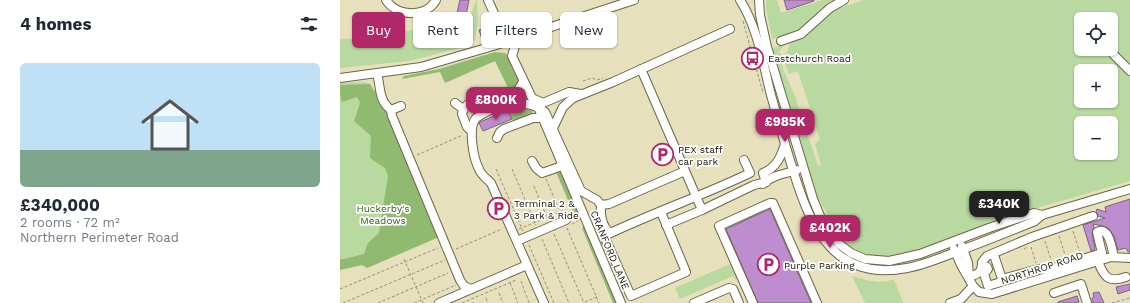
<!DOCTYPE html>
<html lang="en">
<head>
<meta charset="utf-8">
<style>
	body { margin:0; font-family:"Work Sans",sans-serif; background:#f6f6f7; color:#1f2937; height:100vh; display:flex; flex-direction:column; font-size:15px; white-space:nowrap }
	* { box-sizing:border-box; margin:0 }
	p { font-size:13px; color:#747a83 }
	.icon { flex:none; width:22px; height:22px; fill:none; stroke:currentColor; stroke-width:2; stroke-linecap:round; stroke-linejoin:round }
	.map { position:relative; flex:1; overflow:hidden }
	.drawer { display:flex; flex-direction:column; background:#fff; width:340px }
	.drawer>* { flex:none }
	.hud { position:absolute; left:12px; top:12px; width:380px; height:36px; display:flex; gap:8px }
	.controls { position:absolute; left:734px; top:12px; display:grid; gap:8px }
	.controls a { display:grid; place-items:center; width:44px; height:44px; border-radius:6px; background:#fff; box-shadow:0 1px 3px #0004; font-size:20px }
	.price { position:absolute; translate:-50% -34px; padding:0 9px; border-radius:8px; background:#b12868; color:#fff; font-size:13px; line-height:26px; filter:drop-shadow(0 1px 2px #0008) }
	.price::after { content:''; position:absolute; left:50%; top:24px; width:12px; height:9px; margin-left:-6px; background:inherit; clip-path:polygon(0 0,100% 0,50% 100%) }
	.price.selected { background:#222; color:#fff }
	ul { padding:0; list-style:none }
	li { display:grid; align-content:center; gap:8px; height:212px; padding:0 20px }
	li+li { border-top:1px solid #e0e1e3 }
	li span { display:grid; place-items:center; height:124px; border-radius:6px; color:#555 }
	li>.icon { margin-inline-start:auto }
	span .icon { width:72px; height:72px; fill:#fffc; stroke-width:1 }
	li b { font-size:17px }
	h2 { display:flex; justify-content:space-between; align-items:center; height:48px; padding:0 20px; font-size:17px }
	.tag { padding:0 14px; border-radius:6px; background:#fff; box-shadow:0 1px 3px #0004; font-size:14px; line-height:36px }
	.tag.selected { background:#b12868; color:#fff }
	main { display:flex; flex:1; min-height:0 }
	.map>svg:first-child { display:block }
</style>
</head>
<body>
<main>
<section class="drawer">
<h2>4 homes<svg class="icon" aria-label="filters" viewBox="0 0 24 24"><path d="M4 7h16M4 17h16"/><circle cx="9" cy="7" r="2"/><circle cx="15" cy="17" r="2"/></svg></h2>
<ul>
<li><span style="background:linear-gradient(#bfe0f5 70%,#7fa58c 0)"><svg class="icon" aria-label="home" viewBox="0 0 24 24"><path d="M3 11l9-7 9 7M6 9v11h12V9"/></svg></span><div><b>£340,000</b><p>2 rooms · 72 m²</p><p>Northern Perimeter Road</p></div></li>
</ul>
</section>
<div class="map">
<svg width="790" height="303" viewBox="0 0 790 303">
	<rect width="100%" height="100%" fill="#e7e0bc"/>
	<g fill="#b8d99f" fill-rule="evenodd">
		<path d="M136 0H137L138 22 135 40 124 47 69 61 0 68V39C44 38 87 27 130 17Z"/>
		<polygon points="426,0 437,0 441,13 483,0 511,0 483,9 460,32 432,39 426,8"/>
		<path d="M524 0H790V66L775 51 770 57 790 76V181L697 208 643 226 588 247 566 253 557 255 539 257 524 253 511 247 497 236 489 217 476 194 431 50 433 48 439 46V44L442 43 443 47 439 52 441 54 443 69 455 96 478 166 481 165 475 144 480 140 458 71 449 74 444 61 445 53 447 52 450 44 454 39 478 19 488 17V14L496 9ZM741 19H771V49H741ZM741 71H771V101H741ZM741 123H771V153H741Z"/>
		<polygon points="26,82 30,84 43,105 99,237 27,268 22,265 0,270 0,83"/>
		<polygon points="392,263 400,279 396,280 393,276 340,299 335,288"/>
		<path d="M512 276C526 280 541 285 554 279L563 303H525Z"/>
	</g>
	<g fill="#91ba71">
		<path d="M155 52 165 53C173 61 178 73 180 84 171 93 168 94 156 94L168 88 155 61 105 83 100 72 62 79 64 76 99 69Z"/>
		<polygon points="30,84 43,105 99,237 27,268 22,265 0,270 0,259 4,259 24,254 28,243 39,233 48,176 45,168 30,158 31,136 14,121 20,103 17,97 2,102 0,95 0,85"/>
		<polygon points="168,108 191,109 193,111 191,117 173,121"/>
		<polygon points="218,171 222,173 242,218 237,221 216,172"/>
		<polygon points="245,226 279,303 273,303 242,228"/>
	</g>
	<g fill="#be8dd0" stroke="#796580">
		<polygon points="120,0 129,0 126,15 117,13"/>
		<polygon points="444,0 474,0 474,1 447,10"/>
		<polygon points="149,27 153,39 143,42 139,30"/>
		<polygon points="168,110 172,119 143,131 139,123 140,122"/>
		<polygon points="790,199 790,252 788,252 786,248 778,250 774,236 768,228 763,226 753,224 754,227 752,233 755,249 751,251 743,225 765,218 758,216 756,212 757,209 766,212 765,207"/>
		<polygon points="430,209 471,303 418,303 386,229"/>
		<polygon points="790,284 790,290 778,294 776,287"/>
		<polygon points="759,292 764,303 753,303 752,298 754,297 753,293"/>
		<polygon points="737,296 739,302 734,303 718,303 718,302"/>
	</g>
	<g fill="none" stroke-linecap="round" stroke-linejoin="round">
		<defs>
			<g id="minor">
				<path d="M46 0C57 17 86 18 96 0"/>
				<polyline points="148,0 167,42"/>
				<path d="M400 0C418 28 423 64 431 95 438 120 445 145 453 170 471 229 495 282 567 268 583 265 598 259 613 253 641 243 668 232 695 221L702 215 790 189"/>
				<polyline points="419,0 420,15 427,47 473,199 485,228 499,244 511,253 525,259 549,261 580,254 649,228 694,213 702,215"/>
				<polyline points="177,39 172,56 192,98 203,103 229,92 241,94"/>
				<polyline points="441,41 461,34 490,8 504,0"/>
				<polyline points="774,55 790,71"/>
				<polyline points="301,69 362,210"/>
				<path d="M37 74C41 87 38 100 51 110"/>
				<polyline points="0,78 81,67 153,46 294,0"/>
				<polyline points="115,103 123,109"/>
				<polyline points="198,107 281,303"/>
				<polyline points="51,110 52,116 120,280 124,286 131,289"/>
				<polyline points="51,110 61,106"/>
				<polyline points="213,128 223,107 233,98 273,82 390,29"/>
				<path d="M131 131 127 127 122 114C124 103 139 96 149 97 154 97 160 100 165 98 174 96 179 90 183 82"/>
				<polyline points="157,138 160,132 164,129 193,118 202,118"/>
				<polyline points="192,161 196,168 202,173 222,166"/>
				<path d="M426 182 423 173C436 168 441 157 445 144"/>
				<path d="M423 184C432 175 445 174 457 170"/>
				<polyline points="261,205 269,204 345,171"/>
				<path d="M321 212 346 272 291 296 264 236C312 213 362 196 410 173L404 160"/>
				<polyline points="326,225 362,210 414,185 426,182"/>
				<polyline points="177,241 226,220"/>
				<polyline points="622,246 628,263 629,277"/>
				<polyline points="614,249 621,265 633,286 639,292 652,294 771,257 790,258"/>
				<path d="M655 258 662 279 699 269 707 270 762 253 757 232C769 225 772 249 774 257"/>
				<path d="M758 261C764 278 769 283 786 277"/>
				<polyline points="647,267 648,269 644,274 648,286 661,282 662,279"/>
				<path d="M629 277C638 274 642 273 642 262L647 256 692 237 753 216"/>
				<polyline points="714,293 741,284 747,303"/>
				<polyline points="99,303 187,265"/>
				<path d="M204 303 151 183C147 179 141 175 139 169 133 158 128 127 136 118 155 105 186 96 205 112L241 191 257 200 261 205C260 216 262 226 270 233"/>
				<polyline points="354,303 389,288 393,289 399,303"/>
				<polyline points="413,303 379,226 430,203 433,203 477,303"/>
				<polyline points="610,303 621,299 633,286"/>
			</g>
		</defs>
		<use href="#minor" stroke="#6c6645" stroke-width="10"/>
		<g stroke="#979176" stroke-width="1" stroke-dasharray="3 2" stroke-linecap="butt">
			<polyline points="403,21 423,93"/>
			<polyline points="243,81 252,78 257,80 263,78"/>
			<polyline points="77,155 123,135"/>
			<polyline points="156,169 183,231"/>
			<polyline points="172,169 196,225"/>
			<polyline points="206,179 221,214"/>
			<polyline points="194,186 208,220"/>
			<polyline points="232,224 238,221"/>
			<polyline points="227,228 259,303"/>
			<polyline points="179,229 222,211"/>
			<polyline points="733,231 740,253"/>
			<polyline points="214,234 244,303"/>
			<polyline points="719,236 726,258"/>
			<polyline points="202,239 229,303"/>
			<polyline points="705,241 711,260"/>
			<polyline points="189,245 214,303"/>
			<polyline points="691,247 696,263"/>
			<polyline points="116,249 162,229"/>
			<polyline points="684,249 687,247"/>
			<polyline points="64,259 83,303"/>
			<polyline points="181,281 189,303"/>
			<polyline points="170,283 178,303"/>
			<polyline points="0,289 98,248"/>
			<polyline points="159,293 163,303"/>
			<polyline points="146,298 148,303"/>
			<polyline points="133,302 133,303"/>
			<polyline points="245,302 259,296"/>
			<polyline points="3,303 105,260"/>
			<polyline points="38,303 108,273"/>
			<polyline points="74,303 116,285"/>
			<polyline points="122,303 176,280"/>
			<polyline points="772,303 790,298"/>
		</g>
		<use href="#minor" stroke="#fff" stroke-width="8"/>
	</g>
	<defs>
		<symbol id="bus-ring" viewBox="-11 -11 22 22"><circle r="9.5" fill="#fff" stroke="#b12868" stroke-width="1.5"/><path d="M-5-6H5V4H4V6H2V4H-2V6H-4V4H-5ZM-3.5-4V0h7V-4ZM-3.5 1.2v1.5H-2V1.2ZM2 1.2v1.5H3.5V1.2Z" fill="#b12868"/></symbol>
		<symbol id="parking-ring" viewBox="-11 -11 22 22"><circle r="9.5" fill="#fff" stroke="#b12868" stroke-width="1.5"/><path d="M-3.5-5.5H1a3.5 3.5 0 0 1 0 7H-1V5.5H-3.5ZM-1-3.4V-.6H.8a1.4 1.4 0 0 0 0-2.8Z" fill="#b12868"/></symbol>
	</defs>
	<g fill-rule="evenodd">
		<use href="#bus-ring" x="400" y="46" width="25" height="25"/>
		<use href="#parking-ring" x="310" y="142" width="25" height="25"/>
		<use href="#parking-ring" x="146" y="196" width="25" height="25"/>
		<use href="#parking-ring" x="416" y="252" width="25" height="25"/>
	</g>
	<g text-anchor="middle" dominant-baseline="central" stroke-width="3.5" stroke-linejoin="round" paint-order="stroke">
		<g font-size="10" fill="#171407" stroke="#fff" text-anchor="start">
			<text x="428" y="58">Eastchurch Road</text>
			<text x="338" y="149">PEX staff<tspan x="338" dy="12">car park</tspan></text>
			<text x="174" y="203">Terminal 2 &amp;<tspan x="174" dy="12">3 Park &amp; Ride</tspan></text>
			<text x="444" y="265">Purple Parking</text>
		</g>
		<g font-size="10" fill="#385d10" stroke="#fff">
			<text x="43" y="208">Huckerby's<tspan x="43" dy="12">Meadows</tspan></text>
		</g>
		<g font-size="10" fill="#171407" stroke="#fff">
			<text transform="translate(270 250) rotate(67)">CRANFORD LANE</text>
			<text transform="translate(702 268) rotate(-18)">NORTHROP ROAD</text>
		</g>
	</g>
</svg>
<div class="controls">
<a><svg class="icon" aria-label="locate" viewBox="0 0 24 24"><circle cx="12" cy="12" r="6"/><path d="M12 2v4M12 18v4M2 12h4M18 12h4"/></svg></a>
<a>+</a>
<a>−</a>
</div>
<b class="price" style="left:156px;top:121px">£800K</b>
<b class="price" style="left:445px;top:143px">£985K</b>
<b class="price selected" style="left:659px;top:225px">£340K</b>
<b class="price" style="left:490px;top:249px">£402K</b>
<div class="hud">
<a class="tag selected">Buy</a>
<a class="tag">Rent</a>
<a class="tag">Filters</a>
<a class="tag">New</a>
</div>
</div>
</main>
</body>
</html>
